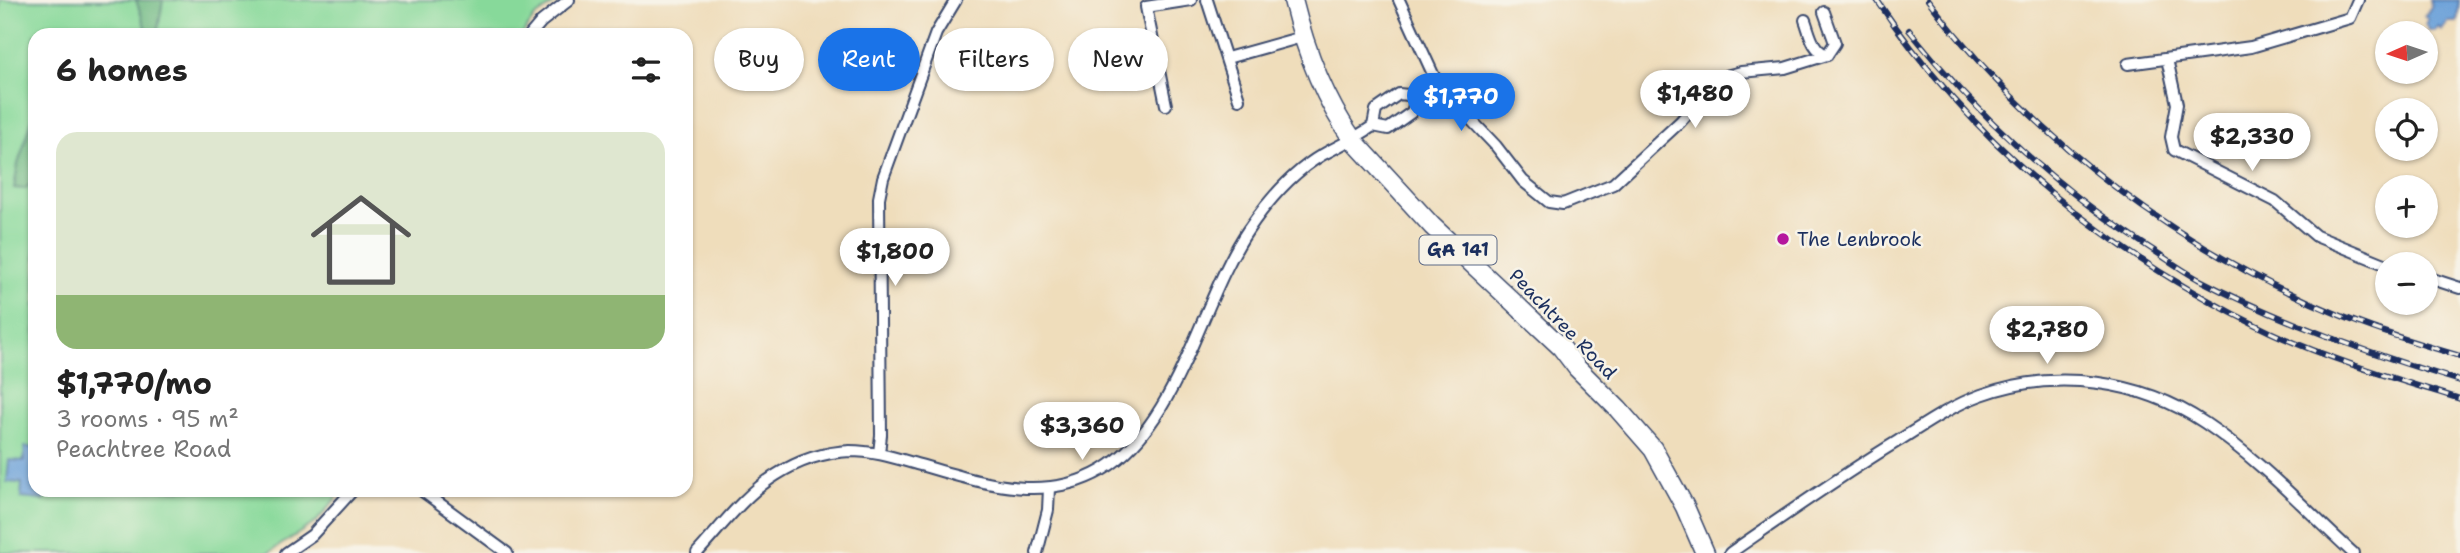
<!DOCTYPE html>
<html lang="en">
<head>
<meta charset="utf-8">
<style>
	body { margin:0; font-family:"Shantell Sans",sans-serif; background:#f2f2f2; color:#222; height:100vh; display:flex; flex-direction:column; font-size:26px; white-space:nowrap }
	* { box-sizing:border-box; margin:0 }
	p { font-size:23px; color:#767676 }
	.icon { flex:none; width:38px; height:38px; fill:none; stroke:currentColor; stroke-width:2; stroke-linecap:round; stroke-linejoin:round }
	.map { position:relative; flex:1; overflow:hidden }
	.details { position:absolute; left:28px; top:28px; width:665px; height:469px; display:flex; flex-direction:column; background:#fff; border-radius:21px; box-shadow:0 2px 5px #0004 }
	.details>* { flex:none }
	.top-card { position:absolute; left:714px; top:28px; width:665px; height:63px; display:flex; gap:14px }
	.needle { width:46px; rotate:267deg }
	.tools { position:absolute; left:2375px; top:21px; display:grid; gap:14px }
	.tools a { display:grid; place-items:center; width:63px; height:63px; border-radius:50%; background:#fff; box-shadow:0 2px 5px #0004; font-size:35px }
	.price { position:absolute; translate:-50% -60px; padding:0 16px; border-radius:24px; background:#fff; color:#222; font-size:23px; line-height:46px; filter:drop-shadow(0 2px 4px #0008) }
	.price::after { content:''; position:absolute; left:50%; top:42px; width:21px; height:16px; margin-left:-10px; background:inherit; clip-path:polygon(0 0,100% 0,50% 100%) }
	.price.current { background:#1a73e8; color:#fff }
	ul { padding:0; list-style:none }
	li { display:grid; align-content:center; gap:14px; height:371px; padding:0 28px }
	li+li { border-top:2px solid #e0e0e0 }
	li span { display:grid; place-items:center; height:217px; border-radius:21px; color:#555 }
	li>.icon { margin-inline-start:auto }
	span .icon { width:126px; height:126px; fill:#fffc; stroke-width:1 }
	li b { font-size:30px }
	h2 { display:flex; justify-content:space-between; align-items:center; height:84px; padding:0 28px; font-size:30px }
	.pill { padding:0 24px; border-radius:32px; background:#fff; box-shadow:0 2px 5px #0004; font-size:24px; line-height:63px }
	.pill.current { background:#1a73e8; color:#fff }
	.map>svg:first-child { display:block }
</style>
</head>
<body>
<div class="map">
<svg width="2460" height="553" viewBox="0 0 2460 553">
	<rect width="100%" height="100%" fill="#f7f3e8"/>
	<filter id="ink" filterUnits="userSpaceOnUse"><feTurbulence type="fractalNoise" baseFrequency=".0143" numOctaves="2"/><feDisplacementMap in="SourceGraphic" scale="14" xChannelSelector="R" yChannelSelector="G"/><feConvolveMatrix kernelMatrix="1 2 1 2 8 2 1 2 1" color-interpolation-filters="sRGB"/></filter>
	<filter id="wash" filterUnits="userSpaceOnUse"><feTurbulence type="fractalNoise" baseFrequency=".00686" numOctaves="4" result="noise"/><feDisplacementMap in="SourceGraphic" scale="28" xChannelSelector="R" yChannelSelector="G"/><feGaussianBlur stdDeviation="1.57" result="paint"/><feColorMatrix in="noise" values="0 0 0 0 0 0 0 0 0 0 0 0 0 0 0 0 0 1.4 0 .05"/><feComposite in="paint" operator="in"/></filter>
	<g filter="url(#wash)">
		<rect width="100%" height="100%" fill="#efddbb"/>
		<polygon fill="#87d99a" stroke="#51847c" stroke-width="2" points="0,0 560,0 535,17 522,35 35,35 35,490 343,490 316,522 268,553 0,553"/>
		<g fill="#6db982" stroke="#447470" stroke-width="2">
			<polygon points="136,0 163,0 157,35 148,35"/>
			<polygon points="35,110 35,179 25,189 14,188 18,164"/>
		</g>
		<g fill="#6da2d9" stroke="#44689c" stroke-width="2">
			<polygon points="2429,0 2459,0 2457,22 2448,22 2442,30 2438,27 2435,31 2429,30 2425,24 2428,19 2424,16 2431,8"/>
			<polygon points="25,447 35,448 35,490 45,490 44,500 21,498 22,483 7,482 9,460 24,461"/>
		</g>
	</g>
	<g filter="url(#ink)">
		<g fill="none" stroke-linecap="round" stroke-linejoin="round">
			<defs>
				<g id="minor">
					<polyline points="1207,0 1239,99"/>
					<polyline points="1399,0 1438,85 1496,146 1523,181 1549,202 1563,204 1613,184 1680,122 1713,85 1726,76 1741,72 1785,68 1827,55 1835,43 1824,12"/>
					<path d="M1805 20C1810 33 1812 50 1827 55"/>
					<polyline points="530,35 541,22 569,0"/>
					<polyline points="1227,58 1302,37"/>
					<polyline points="2167,59 2177,104 2171,137 2174,150 2275,201 2316,236 2387,265"/>
					<polyline points="2128,64 2251,47 2350,18 2358,0"/>
					<polyline points="1166,105 1146,7 1191,0"/>
					<polyline points="1373,126 1388,129 1412,112 1417,96"/>
					<polyline points="2426,277 2460,288"/>
					<polyline points="879,453 881,435 879,198 883,178 936,33 956,0"/>
					<polyline points="421,490 507,553"/>
					<polyline points="286,553 312,535 353,490"/>
					<path d="M697 553C721 527 745 494 776 475 798 461 824 452 850 451 872 451 892 457 913 463 975 480 1040 506 1102 470 1179 425 1199 303 1248 230 1267 202 1293 172 1322 155 1340 145 1356 138 1373 126L1376 110 1399 94 1417 96 1438 85"/>
					<polyline points="1037,553 1048,510 1049,488"/>
					<path d="M1730 553C1785 515 1840 476 1898 441 1925 424 1951 406 1981 395 2055 368 2141 380 2205 423 2259 459 2305 509 2353 553"/>
				</g>
				<path id="trunk" d="M1293 0C1305 49 1324 99 1353 140L1432 226 1561 347 1577 368 1618 409 1653 449 1685 507 1705 553"/>
			</defs>
			<use href="#minor" stroke="#3b496c" stroke-width="14"/>
			<use href="#trunk" stroke="#3b496c" stroke-width="21"/>
			<use href="#minor" stroke="#fff" stroke-width="10"/>
			<use href="#trunk" stroke="#fff" stroke-width="18"/>
			<defs>
				<g id="rail">
					<path d="M1877 0C1973 144 2113 258 2270 332 2331 360 2396 379 2460 399"/>
					<path d="M1928 0C2036 142 2179 250 2344 317 2382 333 2421 344 2460 356"/>
					<path d="M1909 30C1977 115 2061 192 2153 250 2168 260 2182 270 2198 279 2282 323 2370 353 2460 381"/>
				</g>
			</defs>
			<use href="#rail" stroke="#1b2f5e" stroke-width="6"/>
			<use href="#rail" stroke="#f7f3e8" stroke-width="3.5" stroke-dasharray="10" stroke-linecap="butt"/>
		</g>
	</g>
	<circle fill="#b5179e" stroke="#f7f3e8" stroke-width="2.5" cx="1783" cy="239" r="7"/>
	<g text-anchor="middle" dominant-baseline="central" stroke-width="5" stroke-linejoin="round" paint-order="stroke">
		<rect fill="#f7f3e8" stroke="#5d6a87" stroke-width="2" x="1419.5" y="235.5" width="77" height="29" rx="5"/>
		<g font-size="18" font-weight="bold" fill="#1b2f5e">
			<text x="1458" y="250">GA 141</text>
		</g>
		<g font-size="19" fill="#1b2f5e" stroke="#f7f3e8" text-anchor="start">
			<text x="1797" y="239">The Lenbrook</text>
		</g>
		<g font-size="19" fill="#1b2f5e" stroke="#f7f3e8">
			<text transform="translate(1563 324) rotate(46)">Peachtree Road</text>
		</g>
	</g>
</svg>
<div class="tools">
<a><svg class="needle" viewBox="-14 -14 28 28"><path d="M0-13l5 13h-10z" fill="#e53935"/><path d="M0 13l5-13h-10z" fill="#767676"/></svg></a>
<a><svg class="icon" aria-label="locate" viewBox="0 0 24 24"><circle cx="12" cy="12" r="6"/><path d="M12 2v4M12 18v4M2 12h4M18 12h4"/></svg></a>
<a>+</a>
<a>−</a>
</div>
<b class="price" style="left:1695px;top:130px">$1,480</b>
<b class="price current" style="left:1461px;top:133px">$1,770</b>
<b class="price" style="left:2252px;top:173px">$2,330</b>
<b class="price" style="left:895px;top:288px">$1,800</b>
<b class="price" style="left:2047px;top:366px">$2,780</b>
<b class="price" style="left:1082px;top:462px">$3,360</b>
<div class="top-card">
<a class="pill">Buy</a>
<a class="pill current">Rent</a>
<a class="pill">Filters</a>
<a class="pill">New</a>
</div>
<section class="details">
<h2>6 homes<svg class="icon" aria-label="filters" viewBox="0 0 24 24"><path d="M4 7h16M4 17h16"/><circle cx="9" cy="7" r="2"/><circle cx="15" cy="17" r="2"/></svg></h2>
<ul>
<li><span style="background:linear-gradient(#dfe7d0 75%,#8fb573 0)"><svg class="icon" aria-label="home" viewBox="0 0 24 24"><path d="M3 11l9-7 9 7M6 9v11h12V9"/></svg></span><div><b>$1,770/mo</b><p>3 rooms · 95 m²</p><p>Peachtree Road</p></div></li>
</ul>
</section>
</div>
</body>
</html>
